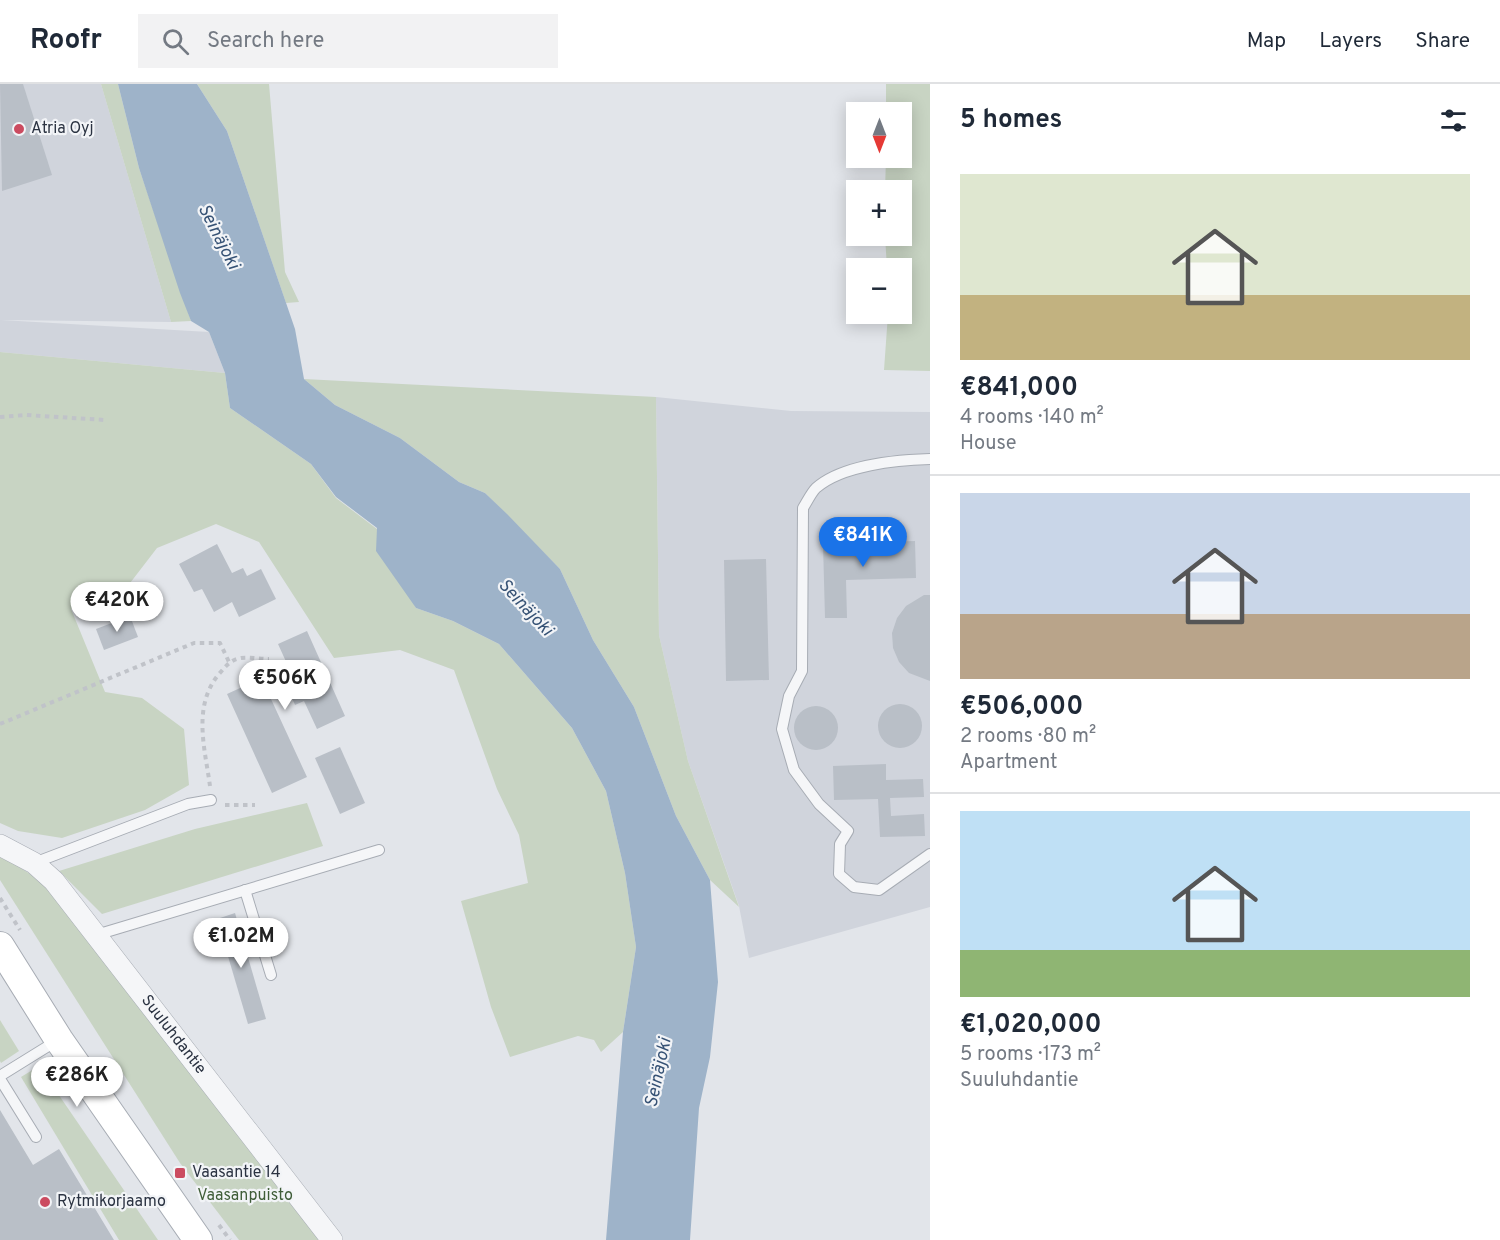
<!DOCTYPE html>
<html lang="en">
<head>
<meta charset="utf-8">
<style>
	body { margin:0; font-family:Overpass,sans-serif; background:#f2f2f3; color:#1f2937; height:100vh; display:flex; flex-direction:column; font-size:22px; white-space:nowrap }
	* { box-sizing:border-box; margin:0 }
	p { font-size:20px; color:#747a83 }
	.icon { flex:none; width:33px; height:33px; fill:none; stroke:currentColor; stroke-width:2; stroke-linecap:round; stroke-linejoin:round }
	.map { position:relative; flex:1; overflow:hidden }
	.drawer { display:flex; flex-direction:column; background:#fff; width:570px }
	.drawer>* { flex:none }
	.needle { width:39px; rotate:180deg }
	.buttons { position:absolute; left:846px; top:18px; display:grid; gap:12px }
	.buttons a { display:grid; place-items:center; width:66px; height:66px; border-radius:0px; background:#fff; box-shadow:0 3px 15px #0003; font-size:30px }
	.price { position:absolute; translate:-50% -51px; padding:0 14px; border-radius:21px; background:#fff; color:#222; font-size:20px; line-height:39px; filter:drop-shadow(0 2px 3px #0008) }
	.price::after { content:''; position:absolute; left:50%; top:36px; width:18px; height:14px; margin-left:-9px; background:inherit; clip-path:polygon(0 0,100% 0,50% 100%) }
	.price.active { background:#1a73e8; color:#fff }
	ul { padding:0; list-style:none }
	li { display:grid; align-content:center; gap:12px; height:318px; padding:0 30px }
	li+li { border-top:2px solid #e0e1e3 }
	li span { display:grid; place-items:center; height:186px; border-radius:0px; color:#555 }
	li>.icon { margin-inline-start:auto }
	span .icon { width:108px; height:108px; fill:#fffc; stroke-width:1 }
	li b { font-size:26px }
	h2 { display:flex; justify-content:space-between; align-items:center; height:72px; padding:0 30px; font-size:26px }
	header { display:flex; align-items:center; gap:36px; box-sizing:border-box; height:84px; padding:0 30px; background:#fff; border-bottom:2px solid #e0e1e3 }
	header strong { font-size:28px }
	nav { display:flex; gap:33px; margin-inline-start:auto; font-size:21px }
	.search { width:420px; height:54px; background:#f2f2f3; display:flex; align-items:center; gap:15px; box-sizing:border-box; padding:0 21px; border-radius:0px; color:#747a83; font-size:22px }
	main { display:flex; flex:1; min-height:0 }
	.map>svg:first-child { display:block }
</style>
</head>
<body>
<header>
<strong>Roofr</strong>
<div class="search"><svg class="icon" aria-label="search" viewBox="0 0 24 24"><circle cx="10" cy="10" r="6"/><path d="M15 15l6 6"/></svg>Search here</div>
<nav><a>Map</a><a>Layers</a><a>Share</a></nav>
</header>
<main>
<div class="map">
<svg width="930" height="1156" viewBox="0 0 930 1156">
	<rect width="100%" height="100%" fill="#e2e5ea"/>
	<g fill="#d0d4dc">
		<polygon points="0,0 101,0 171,238 1,236 209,248 225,289 0,268"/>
		<polygon points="656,313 791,327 930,328 930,823 749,874 739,822 688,677 659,551"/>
	</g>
	<g fill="#c8d4c3">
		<polygon points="101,0 118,0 139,84 191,237 171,238"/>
		<polygon points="197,0 269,0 285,188 299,218 286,219 227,47"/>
		<polygon points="886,0 930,0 930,287 884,286 888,230 902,230 902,184 887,184 885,152 902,152 902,106 885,106 886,74 902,74 902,28 886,28"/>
		<polygon points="0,268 225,289 230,324 311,380 336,414 377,445 416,524 453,537 499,560 572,644 606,707 625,789 636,863 623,948 601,968 594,956 578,952 510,973 491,923 461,817 528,799 519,751 497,705 454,586 400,566 334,574 259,458 216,440 157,464 127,503 71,525 105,608 142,614 184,645 189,701 145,726 62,754 18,747 0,739"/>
		<polygon points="304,295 656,313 659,551 688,677 739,823 710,796 676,732 634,623 593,556 560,485 485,409 459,398 400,354 335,321"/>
		<polygon points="307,719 323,762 102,830 59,787 195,745"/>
		<polygon points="0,770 45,800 319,1156 239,1156 180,1079 0,796"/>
		<polygon points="0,936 19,967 1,979 0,977"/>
		<polygon points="39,982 158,1156 119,1156 21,993"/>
	</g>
	<polygon fill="#9eb3c9" points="118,0 197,0 227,47 295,245 304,295 335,321 400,354 459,398 485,409 507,430 560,485 593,556 634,623 676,732 710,796 718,898 710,973 699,1024 690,1156 606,1156 623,948 636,863 625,789 606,707 572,644 499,560 453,537 416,524 376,467 377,444 336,413 311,380 230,324 225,289 209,248 191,237 180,209 139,84"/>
	<g fill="#b9bfc7">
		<polygon points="0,0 23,0 52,91 2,107"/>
		<polygon points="915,457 916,494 846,496 847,534 825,534 823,460"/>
		<polygon points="217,460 232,489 243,484 247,492 261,485 276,515 239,533 232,518 214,528 202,505 194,508 179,480"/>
		<polygon points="766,475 769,596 726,597 724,476"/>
		<polygon points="924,511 930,511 930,597 909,589 899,578 893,564 892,549 897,534 906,522"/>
		<polygon points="130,532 138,553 104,566 96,545"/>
		<polygon points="307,547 345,632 317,645 304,617 295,621 289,607 271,615 307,693 272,709 227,610 262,594 267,604 284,596 280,586 288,582 278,560"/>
		<circle cx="900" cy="642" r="22"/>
		<circle cx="816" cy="644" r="22"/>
		<polygon points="340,663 365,719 340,730 315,674"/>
		<polygon points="886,680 886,696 923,695 924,713 890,714 891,732 924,730 925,752 880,753 878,715 834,716 833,682"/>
		<polygon points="235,829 266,935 248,940 217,835"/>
		<polygon points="0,1026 33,1081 59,1065 114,1156 0,1156"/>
	</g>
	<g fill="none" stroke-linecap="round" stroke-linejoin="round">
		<defs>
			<g id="lane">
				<path d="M930 375C897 376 842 381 816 404 811 409 807 418 803 424L802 587 789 612 782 645 794 686 819 720 848 747 840 760 839 790 854 803 879 806 930 770"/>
				<polyline points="34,779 188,720 211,716"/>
				<polyline points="245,806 271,891"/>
				<polyline points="96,851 379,766"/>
				<polyline points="0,992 58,956"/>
				<polyline points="0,995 36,1053"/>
			</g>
			<g id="street">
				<path id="s1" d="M0 761 34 779 54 797 332 1156"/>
			</g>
			<polyline id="secondary" points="0,862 59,956 198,1156"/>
		</defs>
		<use href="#lane" stroke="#a7acb4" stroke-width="12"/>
		<use href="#street" stroke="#a7acb4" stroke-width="22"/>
		<use href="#secondary" stroke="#a7acb4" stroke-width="30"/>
		<g stroke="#c0c3c9" stroke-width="4" stroke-dasharray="4.5 4.5" stroke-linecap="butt">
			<polyline points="0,333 26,331 105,336"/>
			<polyline points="0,640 194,559 220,559 229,578"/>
			<path d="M210 702C205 665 192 622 219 590 226 582 230 576 241 574 250 573 260 575 269 575"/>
			<polyline points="225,721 255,721"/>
			<polyline points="0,814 20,846"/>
			<polyline points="219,1141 230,1156"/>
		</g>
		<use href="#lane" stroke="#f5f6f8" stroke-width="10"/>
		<use href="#street" stroke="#f5f6f8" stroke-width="21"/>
		<use href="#secondary" stroke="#fff" stroke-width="28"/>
	</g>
	<g fill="#cb4b60" stroke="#f2f4f7" stroke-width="2">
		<circle cx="19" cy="45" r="6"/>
		<rect x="174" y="1083" width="12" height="12" rx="3"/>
		<circle cx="45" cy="1118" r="6"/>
	</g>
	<g text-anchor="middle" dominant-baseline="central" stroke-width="4.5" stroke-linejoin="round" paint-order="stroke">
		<g font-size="16" fill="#2b3342" stroke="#f2f4f7" text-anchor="start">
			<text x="31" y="45">Atria Oyj</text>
			<text x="192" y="1089">Vaasantie 14</text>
			<text x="57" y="1118">Rytmikorjaamo</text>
		</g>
		<g font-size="16" fill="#2b3342" stroke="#f2f4f7">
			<text stroke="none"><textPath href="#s1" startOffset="260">Suuluhdantie</textPath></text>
		</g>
		<g font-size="16" fill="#3f5d38" stroke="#f2f4f7">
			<text x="245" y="1112">Vaasanpuisto</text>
		</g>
		<g font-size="18" font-style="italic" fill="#365275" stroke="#f2f4f7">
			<text transform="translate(218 153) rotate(63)">Seinäjoki</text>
			<text transform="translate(525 524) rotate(47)">Seinäjoki</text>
			<text transform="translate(659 989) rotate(-78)">Seinäjoki</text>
		</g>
	</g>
</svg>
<div class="buttons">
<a><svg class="needle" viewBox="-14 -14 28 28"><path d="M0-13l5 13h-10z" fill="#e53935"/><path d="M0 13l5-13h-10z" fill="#747a83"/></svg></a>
<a>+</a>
<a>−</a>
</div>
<b class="price active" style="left:863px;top:484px">€841K</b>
<b class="price" style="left:117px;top:549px">€420K</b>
<b class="price" style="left:285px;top:627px">€506K</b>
<b class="price" style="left:241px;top:885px">€1.02M</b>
<b class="price" style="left:77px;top:1024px">€286K</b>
</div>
<section class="drawer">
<h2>5 homes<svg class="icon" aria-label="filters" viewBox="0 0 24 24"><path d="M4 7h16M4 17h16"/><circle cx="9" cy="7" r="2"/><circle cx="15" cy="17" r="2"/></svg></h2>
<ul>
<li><span style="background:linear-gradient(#dfe7d0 65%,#c2b280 0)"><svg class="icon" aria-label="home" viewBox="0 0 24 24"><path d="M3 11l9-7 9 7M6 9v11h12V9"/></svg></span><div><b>€841,000</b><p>4 rooms · 140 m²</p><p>House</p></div></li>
<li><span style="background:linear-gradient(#c9d6e8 65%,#b9a48a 0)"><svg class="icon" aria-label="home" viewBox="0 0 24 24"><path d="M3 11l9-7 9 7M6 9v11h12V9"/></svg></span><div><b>€506,000</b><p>2 rooms · 80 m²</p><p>Apartment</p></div></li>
<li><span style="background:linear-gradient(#bfe0f5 75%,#8fb573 0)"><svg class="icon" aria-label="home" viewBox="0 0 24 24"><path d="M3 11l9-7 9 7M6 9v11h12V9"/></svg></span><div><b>€1,020,000</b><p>5 rooms · 173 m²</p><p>Suuluhdantie</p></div></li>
</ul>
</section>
</main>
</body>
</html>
